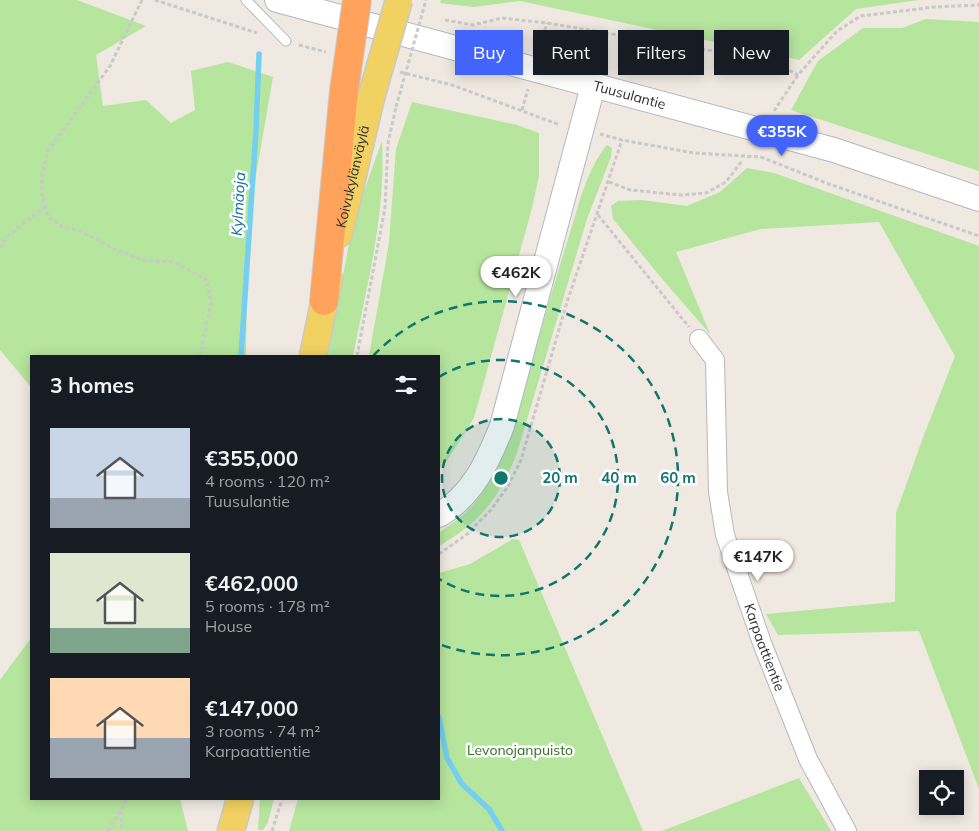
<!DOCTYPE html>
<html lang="en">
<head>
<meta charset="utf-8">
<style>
	body { margin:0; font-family:Mulish,sans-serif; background:#20242c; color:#f1f3f6; height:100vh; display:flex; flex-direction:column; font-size:19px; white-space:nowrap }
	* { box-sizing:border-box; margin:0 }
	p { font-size:16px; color:#9ea1a6 }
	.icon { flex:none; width:28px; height:28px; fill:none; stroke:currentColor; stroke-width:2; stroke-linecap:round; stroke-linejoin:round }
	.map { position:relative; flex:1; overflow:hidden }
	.details { position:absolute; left:30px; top:355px; width:410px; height:445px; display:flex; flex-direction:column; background:#171b24; border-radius:0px; box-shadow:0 2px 12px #0003 }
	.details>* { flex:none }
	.hud { position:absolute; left:455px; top:30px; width:449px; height:45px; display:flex; gap:10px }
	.tools { position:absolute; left:919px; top:770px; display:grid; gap:10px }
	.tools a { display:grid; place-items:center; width:45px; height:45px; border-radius:0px; background:#171b24; box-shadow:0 2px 12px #0003; font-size:25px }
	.price { position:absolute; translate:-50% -42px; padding:0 11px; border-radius:18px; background:#fff; color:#222; font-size:16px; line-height:32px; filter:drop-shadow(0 1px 2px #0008) }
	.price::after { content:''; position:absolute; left:50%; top:30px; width:15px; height:11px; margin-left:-8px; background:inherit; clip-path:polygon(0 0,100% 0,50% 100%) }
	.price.on { background:#4264fb; color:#fff }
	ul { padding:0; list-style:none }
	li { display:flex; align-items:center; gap:15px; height:125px; padding:0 20px }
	li span { display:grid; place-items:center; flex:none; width:140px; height:100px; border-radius:0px; color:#555 }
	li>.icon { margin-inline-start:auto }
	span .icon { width:60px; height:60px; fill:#fffc; stroke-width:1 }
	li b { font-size:21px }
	h2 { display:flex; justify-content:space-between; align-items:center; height:60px; padding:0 20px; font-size:21px }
	.chip { padding:0 18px; border-radius:0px; background:#171b24; box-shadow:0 2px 12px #0003; font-size:18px; line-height:45px }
	.chip.on { background:#4264fb; color:#fff }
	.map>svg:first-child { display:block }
</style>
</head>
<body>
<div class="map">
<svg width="979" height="831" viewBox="0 0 979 831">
	<rect width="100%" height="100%" fill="#efe9e1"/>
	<g fill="#b6e59e">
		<polygon points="0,0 77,0 146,26 96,55 103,106 146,100 171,123 195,110 191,71 228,62 273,77 248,221 246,356 31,356 31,387 0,350"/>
		<polygon points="441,0 919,0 856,9 799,60 520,1 474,7 440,3"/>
		<polygon points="926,19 979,22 979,171 791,110 818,61 863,28 902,28"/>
		<polygon points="412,102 517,125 539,133 539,176 532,208 474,418 445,464 439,468 439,356 369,356 389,243 396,149"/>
		<path d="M382 141C386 214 367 285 353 356H328L348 249 356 213Z"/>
		<path d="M607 145 612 148 611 157 587 219 517 453C499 498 481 522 439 546V533C452 523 467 514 477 500 493 479 505 453 514 428 532 363 549 298 570 233 579 204 587 169 607 145Z"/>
		<polygon points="747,168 774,173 979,246 979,789 919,631 778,635 766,614 895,602 896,513 924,435 955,356 879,222 761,229 676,252 710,334 663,280 613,219 611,206 618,201 642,200 687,206 720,192"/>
		<polygon points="513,539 519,540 643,831 289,831 298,799 439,799 439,573 470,564"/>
		<polygon points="31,638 31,799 180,799 188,831 0,831 0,680"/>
		<polygon points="799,778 831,831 662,831"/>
		<polygon points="260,799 274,799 268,822 263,830 258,830"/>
	</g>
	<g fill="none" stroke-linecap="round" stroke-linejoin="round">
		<g stroke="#75cff0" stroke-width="5.5">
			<polyline points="241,356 256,130 259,54"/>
			<polyline points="439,717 447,758 462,784 489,809 502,831"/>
		</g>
		<defs>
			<polyline id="service" points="246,0 286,41"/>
			<g id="minor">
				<path id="s1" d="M699 339 715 360 718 492 725 535 762 643 808 759 847 831"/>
			</g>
			<g id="secondary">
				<path id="s2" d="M277 0 834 150 979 199"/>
				<path d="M439 515C473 495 488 461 502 426L593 86"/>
			</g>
			<g id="primary">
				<path id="s3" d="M339 234 371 98"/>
				<polyline points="313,356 329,279"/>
				<polyline points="231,831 240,799"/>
			</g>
			<polyline id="motorway" points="324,301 344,91"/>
		</defs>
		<use href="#service" stroke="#b4b7c1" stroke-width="11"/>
		<use href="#minor" stroke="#b4b7c1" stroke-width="20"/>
		<use href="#secondary" stroke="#b4b7c1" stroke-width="26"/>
		<use href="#primary" stroke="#c9c9c9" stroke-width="29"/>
		<use href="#motorway" stroke="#c9c9c9" stroke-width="30"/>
		<g stroke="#c9c9c9" stroke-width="3" stroke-dasharray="4 2.5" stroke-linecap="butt">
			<polyline points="142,0 110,66 48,151 42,174 42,197 49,218 61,226 80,231 114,249 143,260 173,262 207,280 211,303 200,356"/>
			<polyline points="155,0 257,33"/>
			<polyline points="445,20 473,25 502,18 547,23 755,58 785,68 798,75"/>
			<polyline points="299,45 326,52"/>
			<polyline points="539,49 547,23"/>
			<polyline points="400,72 452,85 560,125"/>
			<polyline points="522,110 528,89"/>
			<polyline points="774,111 798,75 837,31 861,16 934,7 979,5"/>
			<polyline points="600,134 622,140 694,153 761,157 829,184 979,236"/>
			<polyline points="609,182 630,190 681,195 706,193 726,182 742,161"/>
			<polyline points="598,215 689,327"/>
			<polyline points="0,248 8,236 45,206"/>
			<polyline points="357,356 385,208 388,143 396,107"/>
			<polyline points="439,554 466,535 490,511 507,488 521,460 567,302 622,140"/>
			<polyline points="121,811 122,831"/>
			<polyline points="108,831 127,799"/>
			<polyline points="272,831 282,799"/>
		</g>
		<use href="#service" stroke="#fff" stroke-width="9"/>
		<use href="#minor" stroke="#fff" stroke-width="18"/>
		<use href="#secondary" stroke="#fff" stroke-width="24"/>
		<use href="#primary" stroke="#f2d163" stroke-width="26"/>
		<use href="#motorway" stroke="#ffa35c" stroke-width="28"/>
		<defs>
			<polyline id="primary-bridge" points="371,98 399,0"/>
			<polyline id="motorway-bridge" points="344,91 357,0"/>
		</defs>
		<use href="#primary-bridge" stroke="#c9c9c9" stroke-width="29" stroke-linecap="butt"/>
		<use href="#motorway-bridge" stroke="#c9c9c9" stroke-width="30" stroke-linecap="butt"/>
		<polyline stroke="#c9c9c9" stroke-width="3" stroke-dasharray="4 2.5" stroke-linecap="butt" points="396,107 426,0"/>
		<use href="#primary-bridge" stroke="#f2d163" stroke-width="26"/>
		<use href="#motorway-bridge" stroke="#ffa35c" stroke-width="28"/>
	</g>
	<circle cx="501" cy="478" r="59" fill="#0f766e" fill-opacity=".12"/>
	<g fill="none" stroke="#0f766e" stroke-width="2.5" stroke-dasharray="9 6">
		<circle cx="501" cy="478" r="59"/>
		<path d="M439 377A118 118 0 1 1 439 579"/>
		<path d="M373 356A177 177 0 1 1 439 644"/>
	</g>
	<g text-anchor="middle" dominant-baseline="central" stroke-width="5" stroke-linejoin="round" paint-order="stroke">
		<g font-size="14" fill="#2e2e2e" stroke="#fff">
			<text stroke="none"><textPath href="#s2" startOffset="365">Tuusulantie</textPath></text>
			<text stroke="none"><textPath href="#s3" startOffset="59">Koivukylänväylä</textPath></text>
			<text stroke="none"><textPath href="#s1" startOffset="321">Karpaattientie</textPath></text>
		</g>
		<g font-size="14" fill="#2c6e1b" stroke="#fff">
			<text x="520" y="750">Levonojanpuisto</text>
		</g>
		<g font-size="15" font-style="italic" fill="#0d6fa3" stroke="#fff">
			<text transform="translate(238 204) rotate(-87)">Kylmäoja</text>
		</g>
	</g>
	<circle cx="501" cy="478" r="8" fill="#0f766e" stroke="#fff" stroke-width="2.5"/>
	<g font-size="15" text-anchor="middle" font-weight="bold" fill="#0f766e" stroke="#fff" stroke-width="5" stroke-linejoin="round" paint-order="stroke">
		<text x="560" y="483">20 m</text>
		<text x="619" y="483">40 m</text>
		<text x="678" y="483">60 m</text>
	</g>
</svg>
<div class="tools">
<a><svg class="icon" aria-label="locate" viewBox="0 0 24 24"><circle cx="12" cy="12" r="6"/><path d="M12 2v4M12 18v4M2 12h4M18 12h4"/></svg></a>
</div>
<b class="price on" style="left:782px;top:157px">€355K</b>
<b class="price" style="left:516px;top:298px">€462K</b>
<b class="price" style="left:758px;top:582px">€147K</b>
<div class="hud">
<a class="chip on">Buy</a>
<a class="chip">Rent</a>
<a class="chip">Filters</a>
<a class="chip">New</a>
</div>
<section class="details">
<h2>3 homes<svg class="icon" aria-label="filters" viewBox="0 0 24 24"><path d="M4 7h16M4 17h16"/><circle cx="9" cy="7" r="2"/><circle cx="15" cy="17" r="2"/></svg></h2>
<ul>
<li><span style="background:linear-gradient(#c9d6e8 70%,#9aa5b1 0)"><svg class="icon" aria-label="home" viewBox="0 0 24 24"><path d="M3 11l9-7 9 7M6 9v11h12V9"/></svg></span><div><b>€355,000</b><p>4 rooms · 120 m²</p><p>Tuusulantie</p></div></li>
<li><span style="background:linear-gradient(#dfe7d0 75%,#7fa58c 0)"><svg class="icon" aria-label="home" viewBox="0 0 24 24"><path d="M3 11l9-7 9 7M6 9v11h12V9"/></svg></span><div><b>€462,000</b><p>5 rooms · 178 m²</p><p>House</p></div></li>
<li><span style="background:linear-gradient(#ffd9b3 60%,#9aa5b1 0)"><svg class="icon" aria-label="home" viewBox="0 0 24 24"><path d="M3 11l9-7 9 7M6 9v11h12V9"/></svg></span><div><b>€147,000</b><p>3 rooms · 74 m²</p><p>Karpaattientie</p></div></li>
</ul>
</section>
</div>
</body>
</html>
